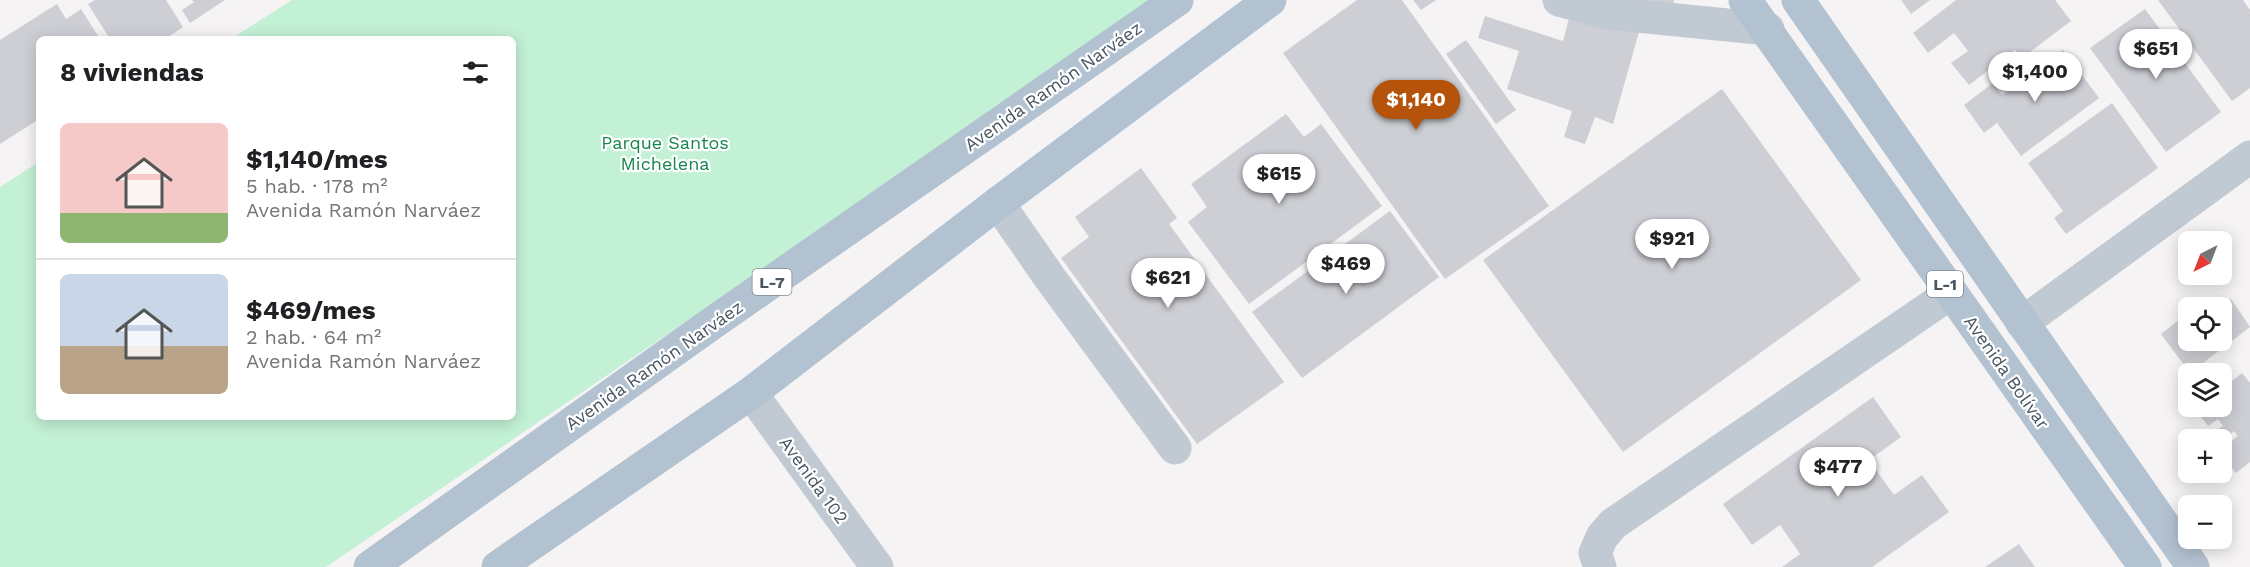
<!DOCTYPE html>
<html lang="es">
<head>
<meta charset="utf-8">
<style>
	body { margin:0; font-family:"Work Sans",sans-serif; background:#f6f6f6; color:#202124; height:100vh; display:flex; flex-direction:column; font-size:22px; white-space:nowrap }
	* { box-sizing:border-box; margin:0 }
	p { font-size:20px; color:#757577 }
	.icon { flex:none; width:33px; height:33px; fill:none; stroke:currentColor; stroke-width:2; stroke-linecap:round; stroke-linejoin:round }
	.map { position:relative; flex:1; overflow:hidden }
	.panel { position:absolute; left:36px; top:36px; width:480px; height:384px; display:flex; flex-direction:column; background:#fff; border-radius:9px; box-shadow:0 3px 15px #0003 }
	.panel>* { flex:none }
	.needle { width:39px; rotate:222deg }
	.buttons { position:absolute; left:2178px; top:231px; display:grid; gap:12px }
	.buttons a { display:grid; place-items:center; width:54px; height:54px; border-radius:9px; background:#fff; box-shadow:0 3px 15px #0003; font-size:30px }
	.price { position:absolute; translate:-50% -51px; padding:0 14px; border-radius:21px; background:#fff; color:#222; font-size:20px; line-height:39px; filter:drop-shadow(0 2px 3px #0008) }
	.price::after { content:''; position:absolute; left:50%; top:36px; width:18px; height:14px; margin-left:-9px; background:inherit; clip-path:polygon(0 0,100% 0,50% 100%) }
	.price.selected { background:#b45309; color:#fff }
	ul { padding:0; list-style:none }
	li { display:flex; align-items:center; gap:18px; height:150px; padding:0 24px }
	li+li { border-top:2px solid #e0e0e0 }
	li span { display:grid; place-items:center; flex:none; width:168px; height:120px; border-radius:9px; color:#555 }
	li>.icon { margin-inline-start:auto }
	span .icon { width:72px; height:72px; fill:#fffc; stroke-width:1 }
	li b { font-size:26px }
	h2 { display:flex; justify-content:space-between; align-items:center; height:72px; padding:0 24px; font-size:26px }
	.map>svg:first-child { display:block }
</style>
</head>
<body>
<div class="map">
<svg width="2250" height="567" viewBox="0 0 2250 567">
	<rect width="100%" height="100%" fill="#f5f3f3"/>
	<polygon fill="#c3f1d5" points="292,0 1157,0 326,567 0,567 0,187 39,162 39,417 513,417 513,39 231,39"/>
	<g fill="#cdcfd5">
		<polygon points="95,0 166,0 183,27 165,39 110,39 88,4"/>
		<polygon points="192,0 225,0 190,23 182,10 194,2"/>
		<polygon points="1357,0 1402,0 1549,206 1445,279 1283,53"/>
		<polygon points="1413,0 1436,0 1421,10"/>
		<polygon points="1574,0 1674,0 1671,13 1646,7 1613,124 1595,117 1585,144 1564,137 1572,111 1507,89 1519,51 1478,38 1485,16 1563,41"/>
		<polygon points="1901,0 1930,0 1911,14"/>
		<polygon points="1956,0 2055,0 2071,21 2022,58 2015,50 1969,85 1951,63 1968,51 1954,33 1928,53 1913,33"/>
		<polygon points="2158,0 2243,0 2250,10 2250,88 2232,101"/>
		<polygon points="57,4 66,19 81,9 100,39 39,39 39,119 0,144 0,40"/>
		<polygon points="2145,9 2221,112 2166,152 2090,48"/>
		<polygon points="1466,40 1516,110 1496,124 1446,54"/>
		<polygon points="2063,50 2099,98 2021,156 1997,123 1984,133 1964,105 1993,83 2002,95"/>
		<polygon points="1722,89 1861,280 1623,452 1483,260"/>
		<polygon points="2112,103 2158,168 2066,234 2054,218 2063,211 2028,163"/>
		<polygon points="1286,114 1304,137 1321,124 1382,206 1249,304 1188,222 1207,207 1191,184"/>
		<polygon points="1141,168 1177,218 1169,224 1284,382 1197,444 1061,258 1089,237 1075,217"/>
		<polygon points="1390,211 1439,277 1302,378 1252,312"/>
		<polygon points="2231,299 2250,327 2190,373 2161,334 2188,313 2188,340 2222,340 2222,308 2219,308"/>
		<polygon points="2242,373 2250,383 2250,462 2236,473 2222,455 2222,448 2238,436 2234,431 2225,438 2219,437 2217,430 2223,426 2218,419 2208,426 2195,409 2199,406 2222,406 2222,389"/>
		<polygon points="1873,397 1901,437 1869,460 1894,495 1922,475 1949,512 1872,567 1782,567 1800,554 1780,525 1752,545 1723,504"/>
		<polygon points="2019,544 2035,567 1985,567"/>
	</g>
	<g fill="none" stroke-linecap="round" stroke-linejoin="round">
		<g stroke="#c1cad2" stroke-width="33">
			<polyline points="1559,0 1607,13 1768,29"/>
			<polyline points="998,203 1050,278 1175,448"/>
			<polyline points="2022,323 2250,157"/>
			<polyline points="751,393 877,567"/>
			<polyline points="1600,567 1595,553 1602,537 1613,524 1951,293"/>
		</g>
		<g stroke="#b3c2d1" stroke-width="33">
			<polyline points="1745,0 2145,567"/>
			<polyline points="1798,0 2193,567"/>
			<polyline points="370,567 711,324 1177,0"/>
			<polyline points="498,567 751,393 998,203 1270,0"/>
		</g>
	</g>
	<g text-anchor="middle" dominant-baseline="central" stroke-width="4.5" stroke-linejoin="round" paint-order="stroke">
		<g fill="#fff" stroke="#808990" stroke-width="1.5">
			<rect x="752.5" y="269" width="39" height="26" rx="4.5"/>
			<rect x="1927" y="271" width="36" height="26" rx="4.5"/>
		</g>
		<g font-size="16" font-weight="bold" fill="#4a5661">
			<text x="772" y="282">L-7</text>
			<text x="1945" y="284">L-1</text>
		</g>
		<g font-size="18" fill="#4a5661" stroke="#fff">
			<text transform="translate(1053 86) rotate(-35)">Avenida Ramón Narváez</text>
			<text transform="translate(654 365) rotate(-35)">Avenida Ramón Narváez</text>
			<text transform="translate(2007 372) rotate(55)">Avenida Bolívar</text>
			<text transform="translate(814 480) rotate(54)">Avenida 102</text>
		</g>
		<g font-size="18" fill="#17864f" stroke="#fff">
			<text x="665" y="142">Parque Santos<tspan x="665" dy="21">Michelena</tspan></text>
		</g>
	</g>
</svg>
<div class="buttons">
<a><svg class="needle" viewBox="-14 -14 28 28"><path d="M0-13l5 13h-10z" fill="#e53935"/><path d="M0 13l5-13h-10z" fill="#757577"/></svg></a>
<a><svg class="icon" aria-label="locate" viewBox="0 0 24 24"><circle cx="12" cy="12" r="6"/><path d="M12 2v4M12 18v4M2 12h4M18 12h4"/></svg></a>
<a><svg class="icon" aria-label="layers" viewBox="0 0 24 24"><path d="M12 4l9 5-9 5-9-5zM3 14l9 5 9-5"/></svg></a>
<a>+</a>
<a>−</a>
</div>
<b class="price" style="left:2156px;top:80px">$651</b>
<b class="price" style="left:2035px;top:103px">$1,400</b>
<b class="price selected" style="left:1416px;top:131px">$1,140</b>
<b class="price" style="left:1279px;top:205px">$615</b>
<b class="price" style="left:1672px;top:270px">$921</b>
<b class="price" style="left:1346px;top:295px">$469</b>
<b class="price" style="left:1168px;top:309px">$621</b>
<b class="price" style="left:1838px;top:498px">$477</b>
<section class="panel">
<h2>8 viviendas<svg class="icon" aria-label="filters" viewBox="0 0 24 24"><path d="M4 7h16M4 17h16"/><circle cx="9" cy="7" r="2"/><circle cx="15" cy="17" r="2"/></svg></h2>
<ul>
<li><span style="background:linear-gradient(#f6c9c9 75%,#8fb573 0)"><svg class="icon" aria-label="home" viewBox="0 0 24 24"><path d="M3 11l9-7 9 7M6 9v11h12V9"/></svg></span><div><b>$1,140/mes</b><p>5 hab. · 178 m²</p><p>Avenida Ramón Narváez</p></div></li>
<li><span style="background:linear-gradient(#c9d6e8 60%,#b9a48a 0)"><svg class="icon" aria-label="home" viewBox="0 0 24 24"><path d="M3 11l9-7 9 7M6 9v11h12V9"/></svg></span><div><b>$469/mes</b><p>2 hab. · 64 m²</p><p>Avenida Ramón Narváez</p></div></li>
</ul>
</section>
</div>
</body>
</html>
